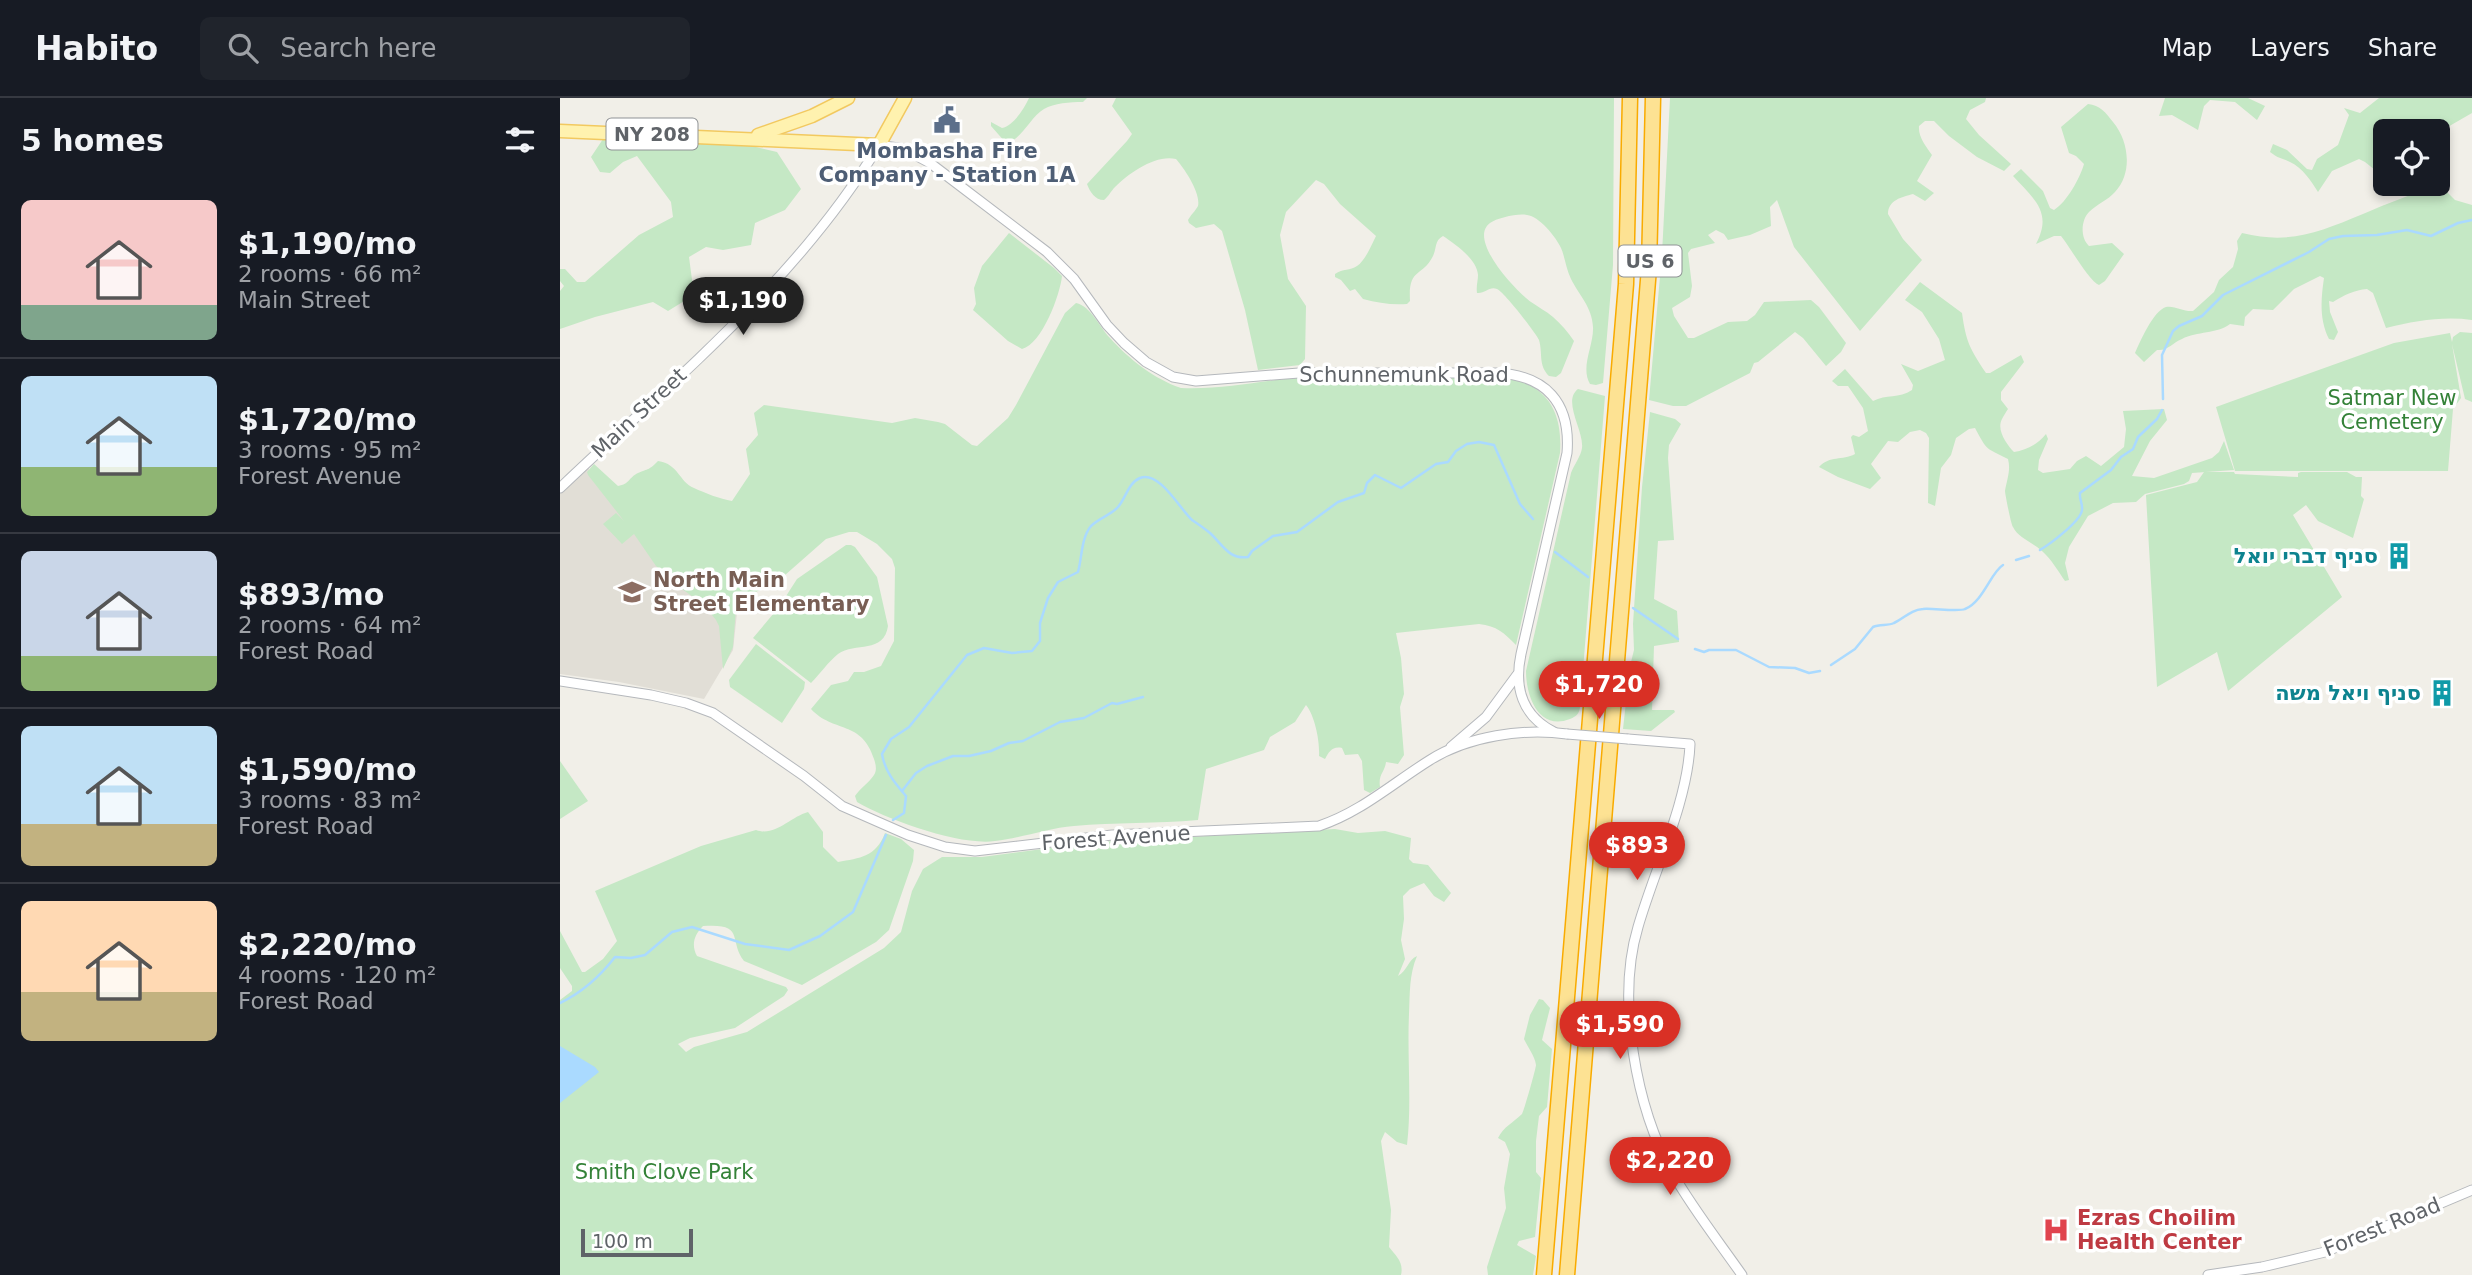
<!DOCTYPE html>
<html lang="en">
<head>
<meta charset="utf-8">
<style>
	body { margin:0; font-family:"DejaVu Sans","Noto Sans Hebrew",sans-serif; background:#20242c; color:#f1f3f6; height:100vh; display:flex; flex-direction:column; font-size:26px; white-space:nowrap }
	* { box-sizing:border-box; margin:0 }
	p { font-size:23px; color:#9ea1a6 }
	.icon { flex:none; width:38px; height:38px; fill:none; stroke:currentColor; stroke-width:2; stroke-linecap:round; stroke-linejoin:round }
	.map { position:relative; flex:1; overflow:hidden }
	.drawer { display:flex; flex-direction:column; background:#171b24; width:560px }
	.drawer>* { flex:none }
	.controls { position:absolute; left:1813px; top:21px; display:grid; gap:14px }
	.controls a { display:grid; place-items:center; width:77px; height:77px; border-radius:10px; background:#171b24; box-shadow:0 4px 10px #0003; font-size:35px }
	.scale { position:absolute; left:21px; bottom:18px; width:112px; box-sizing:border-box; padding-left:7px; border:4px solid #5f6368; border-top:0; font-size:19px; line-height:24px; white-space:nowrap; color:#5f6368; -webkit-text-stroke:5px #fff; paint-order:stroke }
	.price { position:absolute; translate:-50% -60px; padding:0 16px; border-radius:24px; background:#d93025; color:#fff; font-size:23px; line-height:46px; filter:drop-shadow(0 2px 4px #0008) }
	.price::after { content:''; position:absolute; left:50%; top:42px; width:21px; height:16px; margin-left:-10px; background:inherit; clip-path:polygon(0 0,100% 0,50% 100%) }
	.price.selected { background:#222; color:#fff }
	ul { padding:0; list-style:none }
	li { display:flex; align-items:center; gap:21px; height:175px; padding:0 21px }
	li+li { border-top:2px solid #363941 }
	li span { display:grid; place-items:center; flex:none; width:196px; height:140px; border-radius:10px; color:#555 }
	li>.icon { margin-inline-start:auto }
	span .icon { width:84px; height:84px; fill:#fffc; stroke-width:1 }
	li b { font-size:30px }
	h2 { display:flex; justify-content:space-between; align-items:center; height:84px; padding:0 21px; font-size:30px }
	header { display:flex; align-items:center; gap:42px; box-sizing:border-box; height:98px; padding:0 35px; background:#171b24; border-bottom:2px solid #363941 }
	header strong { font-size:33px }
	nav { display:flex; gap:38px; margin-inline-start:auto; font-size:24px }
	.search { width:490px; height:63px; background:#20242c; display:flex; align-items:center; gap:18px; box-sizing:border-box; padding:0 24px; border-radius:10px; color:#9ea1a6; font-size:26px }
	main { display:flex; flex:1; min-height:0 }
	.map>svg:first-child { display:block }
</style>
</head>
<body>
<header>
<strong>Habito</strong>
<div class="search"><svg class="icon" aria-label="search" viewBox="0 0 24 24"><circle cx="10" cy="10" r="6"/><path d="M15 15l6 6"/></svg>Search here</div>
<nav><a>Map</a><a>Layers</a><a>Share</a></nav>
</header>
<main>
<section class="drawer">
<h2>5 homes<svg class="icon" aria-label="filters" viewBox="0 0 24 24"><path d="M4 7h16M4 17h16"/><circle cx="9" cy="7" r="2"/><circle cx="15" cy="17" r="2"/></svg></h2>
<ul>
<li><span style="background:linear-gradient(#f6c9c9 75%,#7fa58c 0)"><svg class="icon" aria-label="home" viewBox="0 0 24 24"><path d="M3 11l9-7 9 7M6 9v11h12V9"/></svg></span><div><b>$1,190/mo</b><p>2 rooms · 66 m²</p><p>Main Street</p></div></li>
<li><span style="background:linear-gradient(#bfe0f5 65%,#8fb573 0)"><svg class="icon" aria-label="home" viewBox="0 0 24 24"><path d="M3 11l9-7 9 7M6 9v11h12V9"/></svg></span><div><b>$1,720/mo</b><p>3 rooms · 95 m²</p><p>Forest Avenue</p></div></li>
<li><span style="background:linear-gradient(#c9d6e8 75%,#8fb573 0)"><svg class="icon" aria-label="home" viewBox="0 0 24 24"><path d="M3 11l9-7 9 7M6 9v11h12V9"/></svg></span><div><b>$893/mo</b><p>2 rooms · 64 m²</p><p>Forest Road</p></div></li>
<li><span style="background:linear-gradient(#bfe0f5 70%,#c2b280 0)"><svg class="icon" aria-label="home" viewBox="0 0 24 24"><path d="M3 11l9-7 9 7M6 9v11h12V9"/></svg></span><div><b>$1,590/mo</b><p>3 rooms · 83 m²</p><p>Forest Road</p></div></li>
<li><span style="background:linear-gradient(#ffd9b3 65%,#c2b280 0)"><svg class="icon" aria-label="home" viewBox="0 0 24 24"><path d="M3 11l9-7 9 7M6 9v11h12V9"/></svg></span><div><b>$2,220/mo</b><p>4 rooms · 120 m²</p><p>Forest Road</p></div></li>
</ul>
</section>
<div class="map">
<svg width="1912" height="1177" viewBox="0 0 1912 1177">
	<rect width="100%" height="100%" fill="#f1efe8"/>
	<polygon fill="#e1ded6" points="26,368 113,472 177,515 173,552 144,601 59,584 0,576 0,394"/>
	<g fill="#c5e8c5">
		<path d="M469 0H527L523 4C510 4 494 5 484 11 470 19 462 42 446 45L431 28V24L442 30C454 27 464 11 469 0Z"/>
		<path d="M556 0H1054L1053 167 1043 285 1036 287 1030 286C1020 269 1034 247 1033 229 1032 209 1019 197 1011 181 1006 171 1005 159 1001 150 996 139 979 118 967 117 958 115 937 120 930 125 907 142 957 194 971 204 978 209 986 213 993 219 1001 226 1008 234 1014 243L1001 275 996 279 989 278C978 267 983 256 979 242 976 235 944 194 937 191 929 188 925 196 917 195 916 188 918 183 918 177 917 161 895 146 883 138 874 143 877 150 873 158 862 180 848 169 850 203L847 206C831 207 818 205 803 201L795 191 790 193 781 182 775 179V176C783 170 790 173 797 168 805 163 812 146 816 138L780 106 764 86 756 82 726 114 720 137 728 181 746 208 745 261 740 267 698 272 685 212 662 133 654 126 636 130 629 125 628 122C630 118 636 112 638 108 641 95 624 70 616 61 596 56 569 75 555 89 551 93 549 98 544 102 535 102 530 94 527 86L567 43 572 36 552 8Z"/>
		<path d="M1110 0H1426L1425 4 1410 12 1406 21 1419 37 1451 66 1444 73 1417 59 1389 38 1374 23H1365L1359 28C1358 39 1366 48 1372 57L1357 83 1374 95 1365 103 1353 96C1342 99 1328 102 1328 116L1343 141 1362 162 1300 233 1234 149 1217 102 1210 109 1211 128 1190 137 1168 142 1164 136 1156 132 1148 137 1155 145 1131 151 1128 155 1132 188 1130 199 1112 210 1114 218 1128 240H1134L1168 224 1187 223 1195 217 1204 204 1251 202 1259 209 1286 245 1281 254 1266 268 1243 240 1235 234 1198 264 1194 265 1190 275 1126 308H1113L1089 302 1102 156Z"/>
		<polygon points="1605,0 1688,0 1705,8 1697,22 1675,4 1650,2 1644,8 1638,32 1612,17 1599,18"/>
		<path d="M1819 0H1912V15L1886 30 1865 26 1844 33H1825V48L1821 56 1825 67V80L1805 64 1799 61 1772 73 1758 94C1751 83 1743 70 1730 64 1722 60 1719 61 1710 54L1713 46 1727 52 1747 71 1752 72 1757 61 1778 47 1789 17 1784 10 1800 15Z"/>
		<path d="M1528 6C1540 7 1546 15 1553 24 1569 43 1573 75 1555 94 1548 102 1537 106 1529 114 1521 122 1520 140 1529 148L1552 145 1564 156 1545 183 1539 187C1529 183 1510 149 1501 138H1494L1476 146C1493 114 1474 101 1453 78L1461 71 1483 93 1490 110 1494 112C1507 104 1520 80 1524 66L1516 58 1509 55 1501 29Z"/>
		<polygon points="43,41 192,48 217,54 241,91 225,112 195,125 191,147 163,152 146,149 129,159 134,197 108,213 93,204 35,219 0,231 0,193 4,188 0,183 0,171 5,171 17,184 25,184 79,137 113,119 111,104 77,58 63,64 50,75 40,74 31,59"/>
		<path d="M1879 86 1895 102 1912 107V222C1883 218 1855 223 1826 230L1813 195 1807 191C1795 192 1784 197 1773 204L1769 203 1770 214 1778 234 1774 242 1769 241C1759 222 1761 200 1764 180L1760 178 1734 191 1713 212 1693 211 1685 219 1684 228 1670 226C1657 236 1637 233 1622 241 1612 245 1608 253 1597 252L1584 264 1575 255C1580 244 1593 213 1606 209 1614 207 1624 214 1633 213L1654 194 1659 182 1673 169 1678 151 1677 143 1682 135C1730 147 1759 134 1803 116 1828 105 1853 96 1879 86Z"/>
		<path d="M449 135 494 170 502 178C500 197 482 246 462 251L448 243 413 212 416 206 414 190 422 168Z"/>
		<path d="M1360 184 1402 215C1406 244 1410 251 1426 275H1430L1461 257 1464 264 1441 294V302L1448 311C1446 314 1444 317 1442 321 1436 332 1447 347 1454 354 1467 352 1478 346 1486 336L1488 341 1479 362 1478 372 1483 375 1510 371 1517 363 1526 358 1541 368 1564 349 1566 331 1563 313 1604 311 1607 322 1590 343 1572 378 1594 380 1652 360 1659 354 1664 343 1674 372 1632 375 1629 383 1624 386 1585 396 1576 404 1553 405 1528 418 1509 449 1505 465 1509 482 1505 483C1498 473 1492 462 1482 453 1474 445 1458 440 1453 429 1451 427 1445 395 1445 393 1447 381 1451 372 1448 361 1425 349 1428 354 1415 330L1409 331 1396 340 1391 357 1381 370 1375 408 1368 405 1369 340 1366 335 1360 332 1350 334 1338 344 1328 343 1311 366 1321 380 1310 391 1278 379 1259 369C1270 357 1282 363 1295 356L1291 339 1293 337 1299 339 1308 333 1303 310 1288 288H1278L1272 283 1285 271 1313 303C1326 296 1339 301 1352 292L1353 287 1341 266 1358 273 1385 262 1379 241 1362 214 1345 202Z"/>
		<path d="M516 205C531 208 540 230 550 240 569 261 594 281 621 290 664 292 707 281 749 279 792 278 836 279 879 278 907 278 943 274 969 287 996 300 1002 328 1000 355L956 547C944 535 937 528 919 526L836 535 841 560 844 596 840 609 844 657 838 666 826 664C825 674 818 676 820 689L810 695 804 692 802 663 798 656 785 657 782 650C772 648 769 654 765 661L759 658C760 644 755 618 746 607L735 624 710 639 704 652 646 671 638 722C597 726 555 724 514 728 488 730 462 740 435 743 400 748 328 722 297 704L295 698C300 690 309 685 314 677 317 672 316 667 314 661 302 622 273 635 251 611L271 587 288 583 294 574H304L321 568 334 543 335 470 332 461 317 446 297 434H289L266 441 216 485 180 501 176 510 173 549 163 571 159 528 156 522 144 507 118 488 96 468 74 436 62 446 43 426 56 415 64 423 28 377 27 374 34 366 58 388C70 386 69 379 78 375 89 370 88 373 98 363 119 366 119 384 134 390 145 395 160 401 172 403L190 376 186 351 198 337 194 315 204 307 332 325 355 320 378 324 385 326 412 347 417 348 448 320 456 307 505 215Z"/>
		<polygon points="1900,234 1912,235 1912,304 1905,301 1892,246 1901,300 1893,311 1888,373 1675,373 1656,309 1834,245 1890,235 1892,244 1893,239"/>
		<path d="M1018 291 1045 298 1020 609C1019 616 1017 618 1010 621 979 633 966 599 966 573L1011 375C1014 367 1021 358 1022 350 1024 332 1002 303 1018 291Z"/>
		<polygon points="1090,314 1115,321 1121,326 1109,347 1108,360 1114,442 1098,443 1094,501 1117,513 1119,544 1094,548 1092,612 1114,612 1115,614 1091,633 1063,631 1070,568 1074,552 1073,526 1082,389"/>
		<polygon points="1644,374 1674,374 1675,376 1738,379 1738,375 1741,374 1787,374 1796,379 1802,379 1801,398 1804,401 1793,440 1758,423 1746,407 1733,417 1782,499 1668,593 1657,554 1597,589 1586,397 1637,384"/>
		<path d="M286 447H291L295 449 317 479 328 528C324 556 295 544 278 556 268 564 260 576 251 585L193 540 219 509 237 481Z"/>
		<polygon points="196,546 245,584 244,591 222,625 170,589 169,582"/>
		<polygon points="0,663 28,703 0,721"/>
		<path d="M248 714 263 734V749L278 764C300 760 316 759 325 735L341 741 354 752 353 763 329 832 316 844 242 887 184 863C168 842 186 825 143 828 134 837 131 847 137 858L226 889 228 892 224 898 175 930 130 940 118 946 126 954 134 949 187 934 324 850 341 834 352 793 363 771 382 759H422L536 744 775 731 798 735 825 733 851 740 849 761 853 765 868 767 891 795 884 804 874 798 864 785 850 791 843 798 844 821 841 842 845 861 838 878C847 873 848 862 857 858 849 877 850 895 849 916 847 960 852 1004 847 1047L837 1044 825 1034 821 1043 831 1112 829 1149C836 1158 844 1164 841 1177H0V902L12 893V888L0 870V833L22 874H25L43 861 57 843 35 793 141 748 196 732C215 739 230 719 248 714Z"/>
		<path d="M979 901 983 902 990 910 982 942 992 951 987 1009 979 1018 976 1043V1074L981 1080 975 1139 959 1143 957 1147 976 1158 973 1177H928L927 1169 946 1110 944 1090 950 1056 945 1044 938 1040C944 1028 953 1025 962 1016 964 1013 976 970 976 967 975 958 968 950 964 941L970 917Z"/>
	</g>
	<polygon fill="#aadaff" points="0,948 35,969 39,974 0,1005"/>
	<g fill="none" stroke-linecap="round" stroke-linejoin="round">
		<g stroke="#aadaff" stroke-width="2.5">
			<polyline points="1603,301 1602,257 1613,233 1619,228 1642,218 1663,197 1749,154 1769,141 1783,138 1817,137 1847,132 1871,138 1898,125 1912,122"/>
			<path d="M1480 452C1490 446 1521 423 1522 412 1523 406 1519 401 1520 395L1551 372 1561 359 1573 351 1578 339 1597 321 1602 312"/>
			<polyline points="995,454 1028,479"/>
			<polyline points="1456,462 1469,458"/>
			<polyline points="1073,510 1118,541"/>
			<polyline points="1135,551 1144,554 1149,552 1176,552 1209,569 1235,570 1249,575 1260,573"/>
			<path d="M1271 567 1295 551 1313 529C1320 526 1328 528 1334 525 1345 520 1350 512 1363 511 1372 510 1399 514 1405 511 1423 504 1431 474 1443 467"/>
			<polyline points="342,693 356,675 367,668 393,658 409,658 431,653 449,645 463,643 500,624 524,620 552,605 557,606 583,599"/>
			<path d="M333 722 344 715 346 698C335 685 325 674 322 656L331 641 349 629 407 557 424 550 452 555 472 553 480 543V525L488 500 498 484 518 474C522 460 521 440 531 428 539 420 551 417 558 409 566 400 568 385 580 380 599 372 620 411 632 422 638 426 644 430 650 435 662 446 669 462 688 459L692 453 713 438 737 434 778 404 804 395 807 385 815 377 841 390 876 366 888 364 896 353 907 346 919 344 934 347 960 406 973 421"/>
			<path d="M0 905C21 895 41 877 55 859L71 860 85 857 112 834 132 829 185 846 229 852 260 838 293 814 326 737"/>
		</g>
		<defs>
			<g id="minor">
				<path d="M0 390C113 282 238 182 319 47L344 51 370 65 487 154 514 181 547 227 564 245 586 264 613 279 636 283 739 275H936C986 277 1011 305 1007 355L961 556C954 589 962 618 994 634"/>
				<path d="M0 583 91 597 126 605 153 615 244 678 282 708 348 737 385 749 415 753 552 737 759 728C801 714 833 685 870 662 908 638 963 630 1007 636"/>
				<path d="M1068 641 1130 646C1128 703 1094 773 1078 829 1056 902 1076 1010 1113 1076 1133 1111 1159 1144 1182 1177"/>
				<polyline points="891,649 926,619 957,577"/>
				<polyline points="1648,1177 1702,1169 1765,1154 1912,1092"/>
			</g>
			<g id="major">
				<polyline points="0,33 319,47 345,0"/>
				<polyline points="198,37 252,18 288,0"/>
			</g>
			<g id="highway">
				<polyline points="984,1177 1066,186 1070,0"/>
				<polyline points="1007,1177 1089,170 1093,0"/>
			</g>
		</defs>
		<use href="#minor" stroke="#b5b8bc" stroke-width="11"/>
		<use href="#major" stroke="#f2c960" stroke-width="15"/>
		<use href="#highway" stroke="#f9ab00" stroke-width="17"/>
		<use href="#minor" stroke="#fff" stroke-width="9"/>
		<use href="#major" stroke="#fff2af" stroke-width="12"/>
		<use href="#highway" stroke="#fde293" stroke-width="14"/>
		<defs>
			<polyline id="minor-bridge" points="1007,636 1068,641"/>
		</defs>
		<use href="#minor-bridge" stroke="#b5b8bc" stroke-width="11" stroke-linecap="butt"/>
		<use href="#minor-bridge" stroke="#fff" stroke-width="9"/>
	</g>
	<defs>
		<symbol id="civic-bare" viewBox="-9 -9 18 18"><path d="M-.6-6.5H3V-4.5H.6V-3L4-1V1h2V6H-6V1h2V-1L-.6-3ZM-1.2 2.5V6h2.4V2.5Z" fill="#5c6f8a" stroke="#fff" stroke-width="2.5" paint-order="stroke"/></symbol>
		<symbol id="building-bare" viewBox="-9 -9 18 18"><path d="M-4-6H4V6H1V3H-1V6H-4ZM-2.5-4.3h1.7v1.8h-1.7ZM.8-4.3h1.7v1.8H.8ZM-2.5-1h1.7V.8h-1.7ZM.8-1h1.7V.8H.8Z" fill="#0f9aa8" stroke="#fff" stroke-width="2.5" paint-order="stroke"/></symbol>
		<symbol id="school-bare" viewBox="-9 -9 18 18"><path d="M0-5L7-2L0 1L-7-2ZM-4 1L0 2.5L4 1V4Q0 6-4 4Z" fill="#8d6e63" stroke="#fff" stroke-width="2.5" paint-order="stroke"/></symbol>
		<symbol id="hospital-bare" viewBox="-9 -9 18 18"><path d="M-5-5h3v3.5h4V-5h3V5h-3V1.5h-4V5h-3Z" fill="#e0444e" stroke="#fff" stroke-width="2.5" paint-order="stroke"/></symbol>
	</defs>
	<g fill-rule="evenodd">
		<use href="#civic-bare" x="368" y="3" width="38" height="38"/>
		<use href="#building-bare" x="1820" y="439" width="38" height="38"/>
		<use href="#school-bare" x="53" y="475" width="38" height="38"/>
		<use href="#building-bare" x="1863" y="576" width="38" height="38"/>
		<use href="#hospital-bare" x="1477" y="1113" width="38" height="38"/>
	</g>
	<g text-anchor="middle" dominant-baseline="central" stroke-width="7" stroke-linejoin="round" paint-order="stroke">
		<g fill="#fff" stroke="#8f9295" stroke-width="2">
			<rect x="46.5" y="20.5" width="91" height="31" rx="5"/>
			<rect x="1058.5" y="147.5" width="63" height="31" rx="5"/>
		</g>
		<g font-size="19" font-weight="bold" fill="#5f6368">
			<text x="92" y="36">NY 208</text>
			<text x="1090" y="163">US 6</text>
		</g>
		<g font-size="21" font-weight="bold" fill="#4e5e75" stroke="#fff">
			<text x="387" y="53">Mombasha Fire<tspan x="387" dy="24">Company - Station 1A</tspan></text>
		</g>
		<g font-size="21" fill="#5f6368" stroke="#fff">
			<text x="844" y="277">Schunnemunk Road</text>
			<text transform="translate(79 315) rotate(-43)">Main Street</text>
			<text transform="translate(556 740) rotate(-4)">Forest Avenue</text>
			<text transform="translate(1822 1129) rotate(-22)">Forest Road</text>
		</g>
		<g font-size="21" fill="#348238" stroke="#fff">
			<text x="1832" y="300">Satmar New<tspan x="1832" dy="24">Cemetery</tspan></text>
			<text x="104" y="1074">Smith Clove Park</text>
		</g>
		<g font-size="21" font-weight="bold" fill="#0d838f" stroke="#fff" text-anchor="end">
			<text x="1818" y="458">סניף דברי יואל</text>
			<text x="1861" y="595">סניף ויאל משה</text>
		</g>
		<g font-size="21" font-weight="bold" fill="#785e54" stroke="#fff" text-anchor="start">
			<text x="93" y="482">North Main<tspan x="93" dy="24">Street Elementary</tspan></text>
		</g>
		<g font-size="21" font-weight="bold" fill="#be3a42" stroke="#fff" text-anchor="start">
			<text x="1517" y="1120">Ezras Choilim<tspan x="1517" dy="24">Health Center</tspan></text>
		</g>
	</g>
</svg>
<div class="controls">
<a><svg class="icon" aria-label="locate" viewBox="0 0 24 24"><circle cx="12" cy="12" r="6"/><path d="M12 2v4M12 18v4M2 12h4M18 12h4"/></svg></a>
</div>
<div class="scale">100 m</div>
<b class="price selected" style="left:183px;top:239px">$1,190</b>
<b class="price" style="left:1039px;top:623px">$1,720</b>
<b class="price" style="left:1077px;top:784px">$893</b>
<b class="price" style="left:1060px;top:963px">$1,590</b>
<b class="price" style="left:1110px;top:1099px">$2,220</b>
</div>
</main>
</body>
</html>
